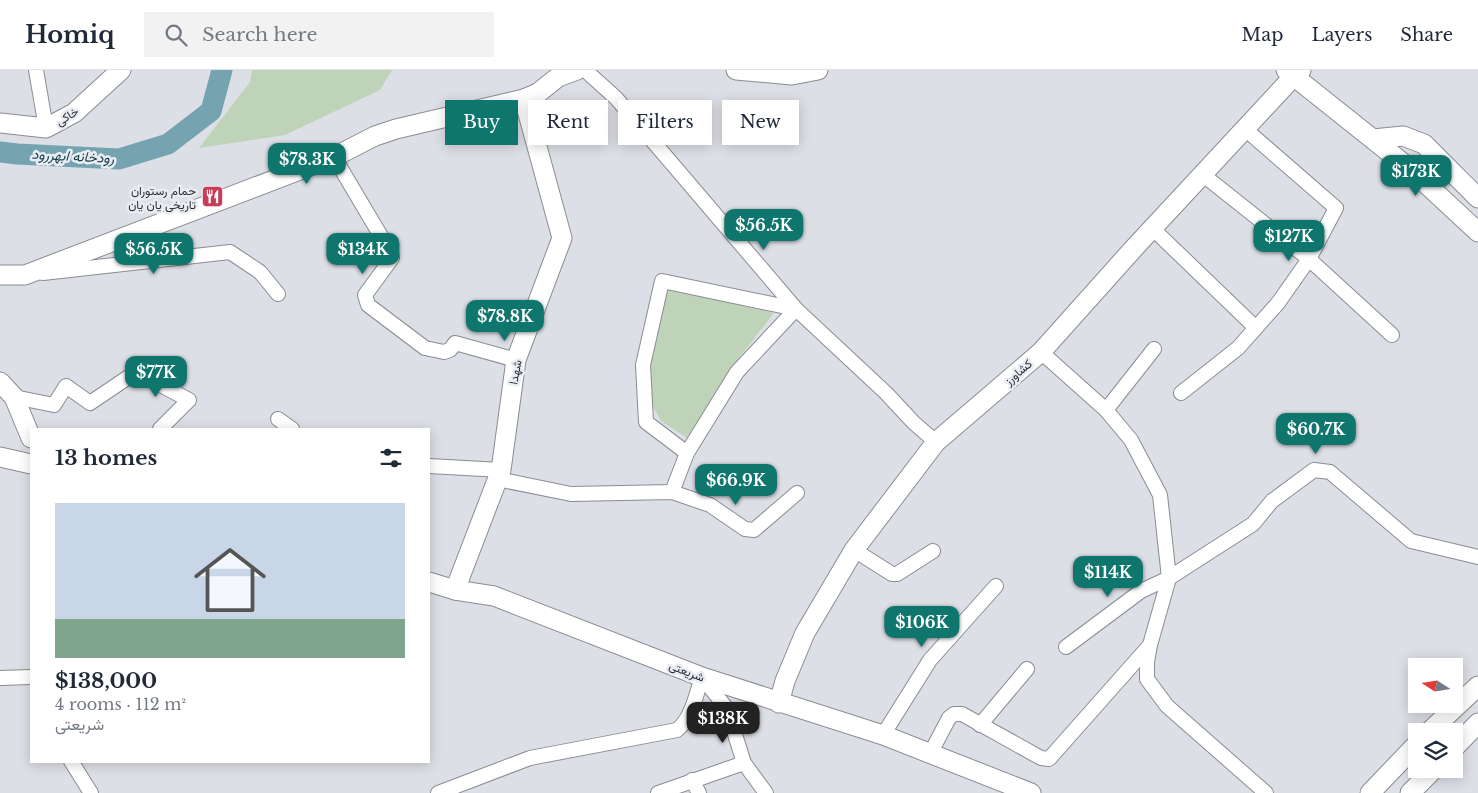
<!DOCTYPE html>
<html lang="en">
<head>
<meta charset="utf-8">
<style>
	body { margin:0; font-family:"Libre Baskerville",Vazirmatn,serif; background:#f2f2f3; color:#1f2937; height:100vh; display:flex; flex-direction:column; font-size:19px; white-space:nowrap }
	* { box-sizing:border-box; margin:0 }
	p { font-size:16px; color:#747a83 }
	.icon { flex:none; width:28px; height:28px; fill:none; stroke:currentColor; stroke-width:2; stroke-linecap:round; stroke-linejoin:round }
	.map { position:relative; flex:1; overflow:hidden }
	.sheet { position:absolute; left:30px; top:358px; width:400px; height:335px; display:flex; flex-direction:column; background:#fff; border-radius:0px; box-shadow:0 2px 12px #0003 }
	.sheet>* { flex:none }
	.guide { position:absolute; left:445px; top:30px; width:475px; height:45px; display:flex; gap:10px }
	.needle { width:32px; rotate:282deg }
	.buttons { position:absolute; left:1408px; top:588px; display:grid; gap:10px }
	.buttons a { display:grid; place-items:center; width:55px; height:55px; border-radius:0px; background:#fff; box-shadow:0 2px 12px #0003; font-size:25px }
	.price { position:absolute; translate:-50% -42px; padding:0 11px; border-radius:10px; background:#0f766e; color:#fff; font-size:16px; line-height:32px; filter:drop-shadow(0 1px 2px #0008) }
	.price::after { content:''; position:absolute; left:50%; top:30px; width:15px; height:11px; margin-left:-8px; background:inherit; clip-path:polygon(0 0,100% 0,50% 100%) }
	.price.on { background:#222; color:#fff }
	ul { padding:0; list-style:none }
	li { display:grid; align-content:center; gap:10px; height:265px; padding:0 25px }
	li span { display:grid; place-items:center; height:155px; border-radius:0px; color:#555 }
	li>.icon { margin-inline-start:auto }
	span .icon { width:90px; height:90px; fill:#fffc; stroke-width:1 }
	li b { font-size:21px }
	h2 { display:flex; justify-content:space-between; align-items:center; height:60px; padding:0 25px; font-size:21px }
	.chip { padding:0 18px; border-radius:0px; background:#fff; box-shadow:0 2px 12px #0003; font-size:18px; line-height:45px }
	.chip.on { background:#0f766e; color:#fff }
	header { display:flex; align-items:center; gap:30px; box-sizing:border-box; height:70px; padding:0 25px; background:#fff; border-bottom:1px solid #e0e1e3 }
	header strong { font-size:24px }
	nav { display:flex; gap:28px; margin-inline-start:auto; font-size:18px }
	.search { width:350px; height:45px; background:#f2f2f3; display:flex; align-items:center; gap:12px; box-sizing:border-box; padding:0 18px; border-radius:0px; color:#747a83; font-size:19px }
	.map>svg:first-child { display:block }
</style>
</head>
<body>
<header>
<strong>Homiq</strong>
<div class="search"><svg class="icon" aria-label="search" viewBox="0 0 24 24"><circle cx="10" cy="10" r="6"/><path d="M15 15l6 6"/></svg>Search here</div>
<nav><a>Map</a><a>Layers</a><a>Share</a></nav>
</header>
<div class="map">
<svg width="1478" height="723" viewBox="0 0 1478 723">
	<rect width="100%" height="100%" fill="#dddfe6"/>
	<g fill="#bfd3b9">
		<polygon points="252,0 392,0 380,20 285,65 199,78 250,12"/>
		<polygon points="664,219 671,219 774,243 728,302 692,371 661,351 651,333 647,308"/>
	</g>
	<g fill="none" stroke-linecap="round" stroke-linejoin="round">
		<polyline stroke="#75a4b0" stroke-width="21" points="0,82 17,84 119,89 168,74 211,41 222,0"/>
		<defs>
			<g id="street">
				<polyline points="36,0 46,58"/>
				<polyline points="585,0 616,28 796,239 886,323 914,353 936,372"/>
				<polyline points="334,87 391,183 392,188 365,225 368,235 425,278 444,282 450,280 455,273 516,290"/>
				<polyline points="1202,104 1309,189 1392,265"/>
				<polyline points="1152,158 1256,258"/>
				<polyline points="43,203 230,182 260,202 278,224"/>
				<polyline points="1041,282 1106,340 1131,370 1160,425 1169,508 1150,575 1147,592 1147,609 1167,636 1266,723"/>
				<polyline points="1181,323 1238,278 1278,233 1309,189 1336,138 1245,59"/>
				<polyline points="14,327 54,335 66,316 90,333 136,302 138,303 189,330 160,359"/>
				<polyline points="1106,340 1154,279"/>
				<polyline points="278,349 292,359"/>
				<polyline points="687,383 646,352 643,295 662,211 796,239"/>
				<polyline points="429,396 501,400"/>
				<polyline points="497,409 571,424 672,422 710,435 745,459 754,460 797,423"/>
				<polyline points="672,422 687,383 737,302 796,239"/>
				<polyline points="854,480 892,504 897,504 933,481"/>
				<polyline points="1066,577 1141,521 1169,508 1253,454 1272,431 1314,400 1330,402 1411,471 1478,487"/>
				<polyline points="702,607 727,639 744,693 766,723"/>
				<polyline points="0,608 31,607"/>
				<polyline points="980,655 1027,599"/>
				<polyline points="883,665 930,590 996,516"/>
				<polyline points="930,684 949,648 954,644 962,644 1041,688 1049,689 1150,575"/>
				<polyline points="71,691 91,723"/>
				<polyline points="692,710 699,723"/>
				<path d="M438 723 530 688 677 660C692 648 696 625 702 607"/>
				<polyline points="658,723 744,693"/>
			</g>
			<g id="secondary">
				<polyline points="736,0 792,5 818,0"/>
				<polyline points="1286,0 1409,98 1478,162"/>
				<polyline points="0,53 46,58 74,43 121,0"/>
				<polyline points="1373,69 1403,66 1424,74 1478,128"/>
				<polyline points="0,205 25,205 334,87 375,66 396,59 524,29 538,23 558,7 577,0"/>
				<polyline points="0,312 14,327 31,368"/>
				<polyline points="0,387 31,394"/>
				<polyline points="429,512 455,520 494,526 702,607 883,665 1031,723"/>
				<polyline points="455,520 501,400 516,290 562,168 524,29"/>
				<polyline points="779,633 785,611 805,563 854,480 936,372 1041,282 1135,177 1293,7 1301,0"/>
				<polyline points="1430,661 1478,616"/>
				<polyline points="1454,678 1478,653"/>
				<polyline points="1370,723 1416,675"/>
				<polyline points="1410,723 1434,699"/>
			</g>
		</defs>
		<use href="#street" stroke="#8a8c92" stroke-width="16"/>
		<use href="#secondary" stroke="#8a8c92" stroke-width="21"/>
		<use href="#street" stroke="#fff" stroke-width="14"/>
		<use href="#secondary" stroke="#fff" stroke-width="19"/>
	</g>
	<defs>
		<symbol id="restaurant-square" viewBox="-11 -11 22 22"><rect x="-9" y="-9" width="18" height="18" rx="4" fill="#cb3b58" stroke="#eaecf3"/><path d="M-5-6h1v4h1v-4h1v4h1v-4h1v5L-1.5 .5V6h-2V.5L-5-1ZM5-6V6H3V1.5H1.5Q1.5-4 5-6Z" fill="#fff"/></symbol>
	</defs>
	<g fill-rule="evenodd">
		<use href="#restaurant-square" x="200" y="114" width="25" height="25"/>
	</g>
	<g text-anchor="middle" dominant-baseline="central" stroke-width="5" stroke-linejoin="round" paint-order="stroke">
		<g font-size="12" fill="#2d2e30" stroke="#eaecf3">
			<text transform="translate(67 46) rotate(-32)">خاکی</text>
			<text transform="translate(515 302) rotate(-80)">شهدا</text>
			<text transform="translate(1018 302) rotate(-41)">کشاورز</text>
			<text transform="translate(687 601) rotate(21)">شریعتی</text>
		</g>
		<g font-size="12" fill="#2d2e30" stroke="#eaecf3" text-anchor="end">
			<text x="196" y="120">حمام رستوران<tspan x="196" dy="14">تاریخی یان یان</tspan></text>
		</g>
		<g font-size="14" font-style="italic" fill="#0f3c45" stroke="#eaecf3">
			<text transform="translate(73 86) rotate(3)">رودخانه ابهررود</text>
		</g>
	</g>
</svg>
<div class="buttons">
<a><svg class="needle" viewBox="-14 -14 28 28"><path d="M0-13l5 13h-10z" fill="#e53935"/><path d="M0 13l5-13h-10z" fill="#747a83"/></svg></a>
<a><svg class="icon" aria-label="layers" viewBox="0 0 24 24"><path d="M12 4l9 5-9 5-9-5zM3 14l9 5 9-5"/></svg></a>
</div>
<b class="price" style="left:307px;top:115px">$78.3K</b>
<b class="price" style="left:1416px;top:127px">$173K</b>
<b class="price" style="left:764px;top:181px">$56.5K</b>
<b class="price" style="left:1289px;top:192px">$127K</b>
<b class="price" style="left:154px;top:205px">$56.5K</b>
<b class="price" style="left:363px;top:205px">$134K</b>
<b class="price" style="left:505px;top:272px">$78.8K</b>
<b class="price" style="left:156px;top:328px">$77K</b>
<b class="price" style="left:1316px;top:385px">$60.7K</b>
<b class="price" style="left:736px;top:436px">$66.9K</b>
<b class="price" style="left:1108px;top:528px">$114K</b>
<b class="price" style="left:922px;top:578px">$106K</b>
<b class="price on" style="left:723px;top:674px">$138K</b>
<div class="guide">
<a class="chip on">Buy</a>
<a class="chip">Rent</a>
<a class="chip">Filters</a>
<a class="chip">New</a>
</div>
<section class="sheet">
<h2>13 homes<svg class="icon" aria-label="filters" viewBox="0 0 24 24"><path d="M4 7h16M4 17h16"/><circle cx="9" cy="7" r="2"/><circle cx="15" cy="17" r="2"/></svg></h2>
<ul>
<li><span style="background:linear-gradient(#c9d6e8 75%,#7fa58c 0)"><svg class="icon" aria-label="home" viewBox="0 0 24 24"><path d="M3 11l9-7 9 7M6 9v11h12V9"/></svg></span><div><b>$138,000</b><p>4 rooms · 112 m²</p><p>شریعتی</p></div></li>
</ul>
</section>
</div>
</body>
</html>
